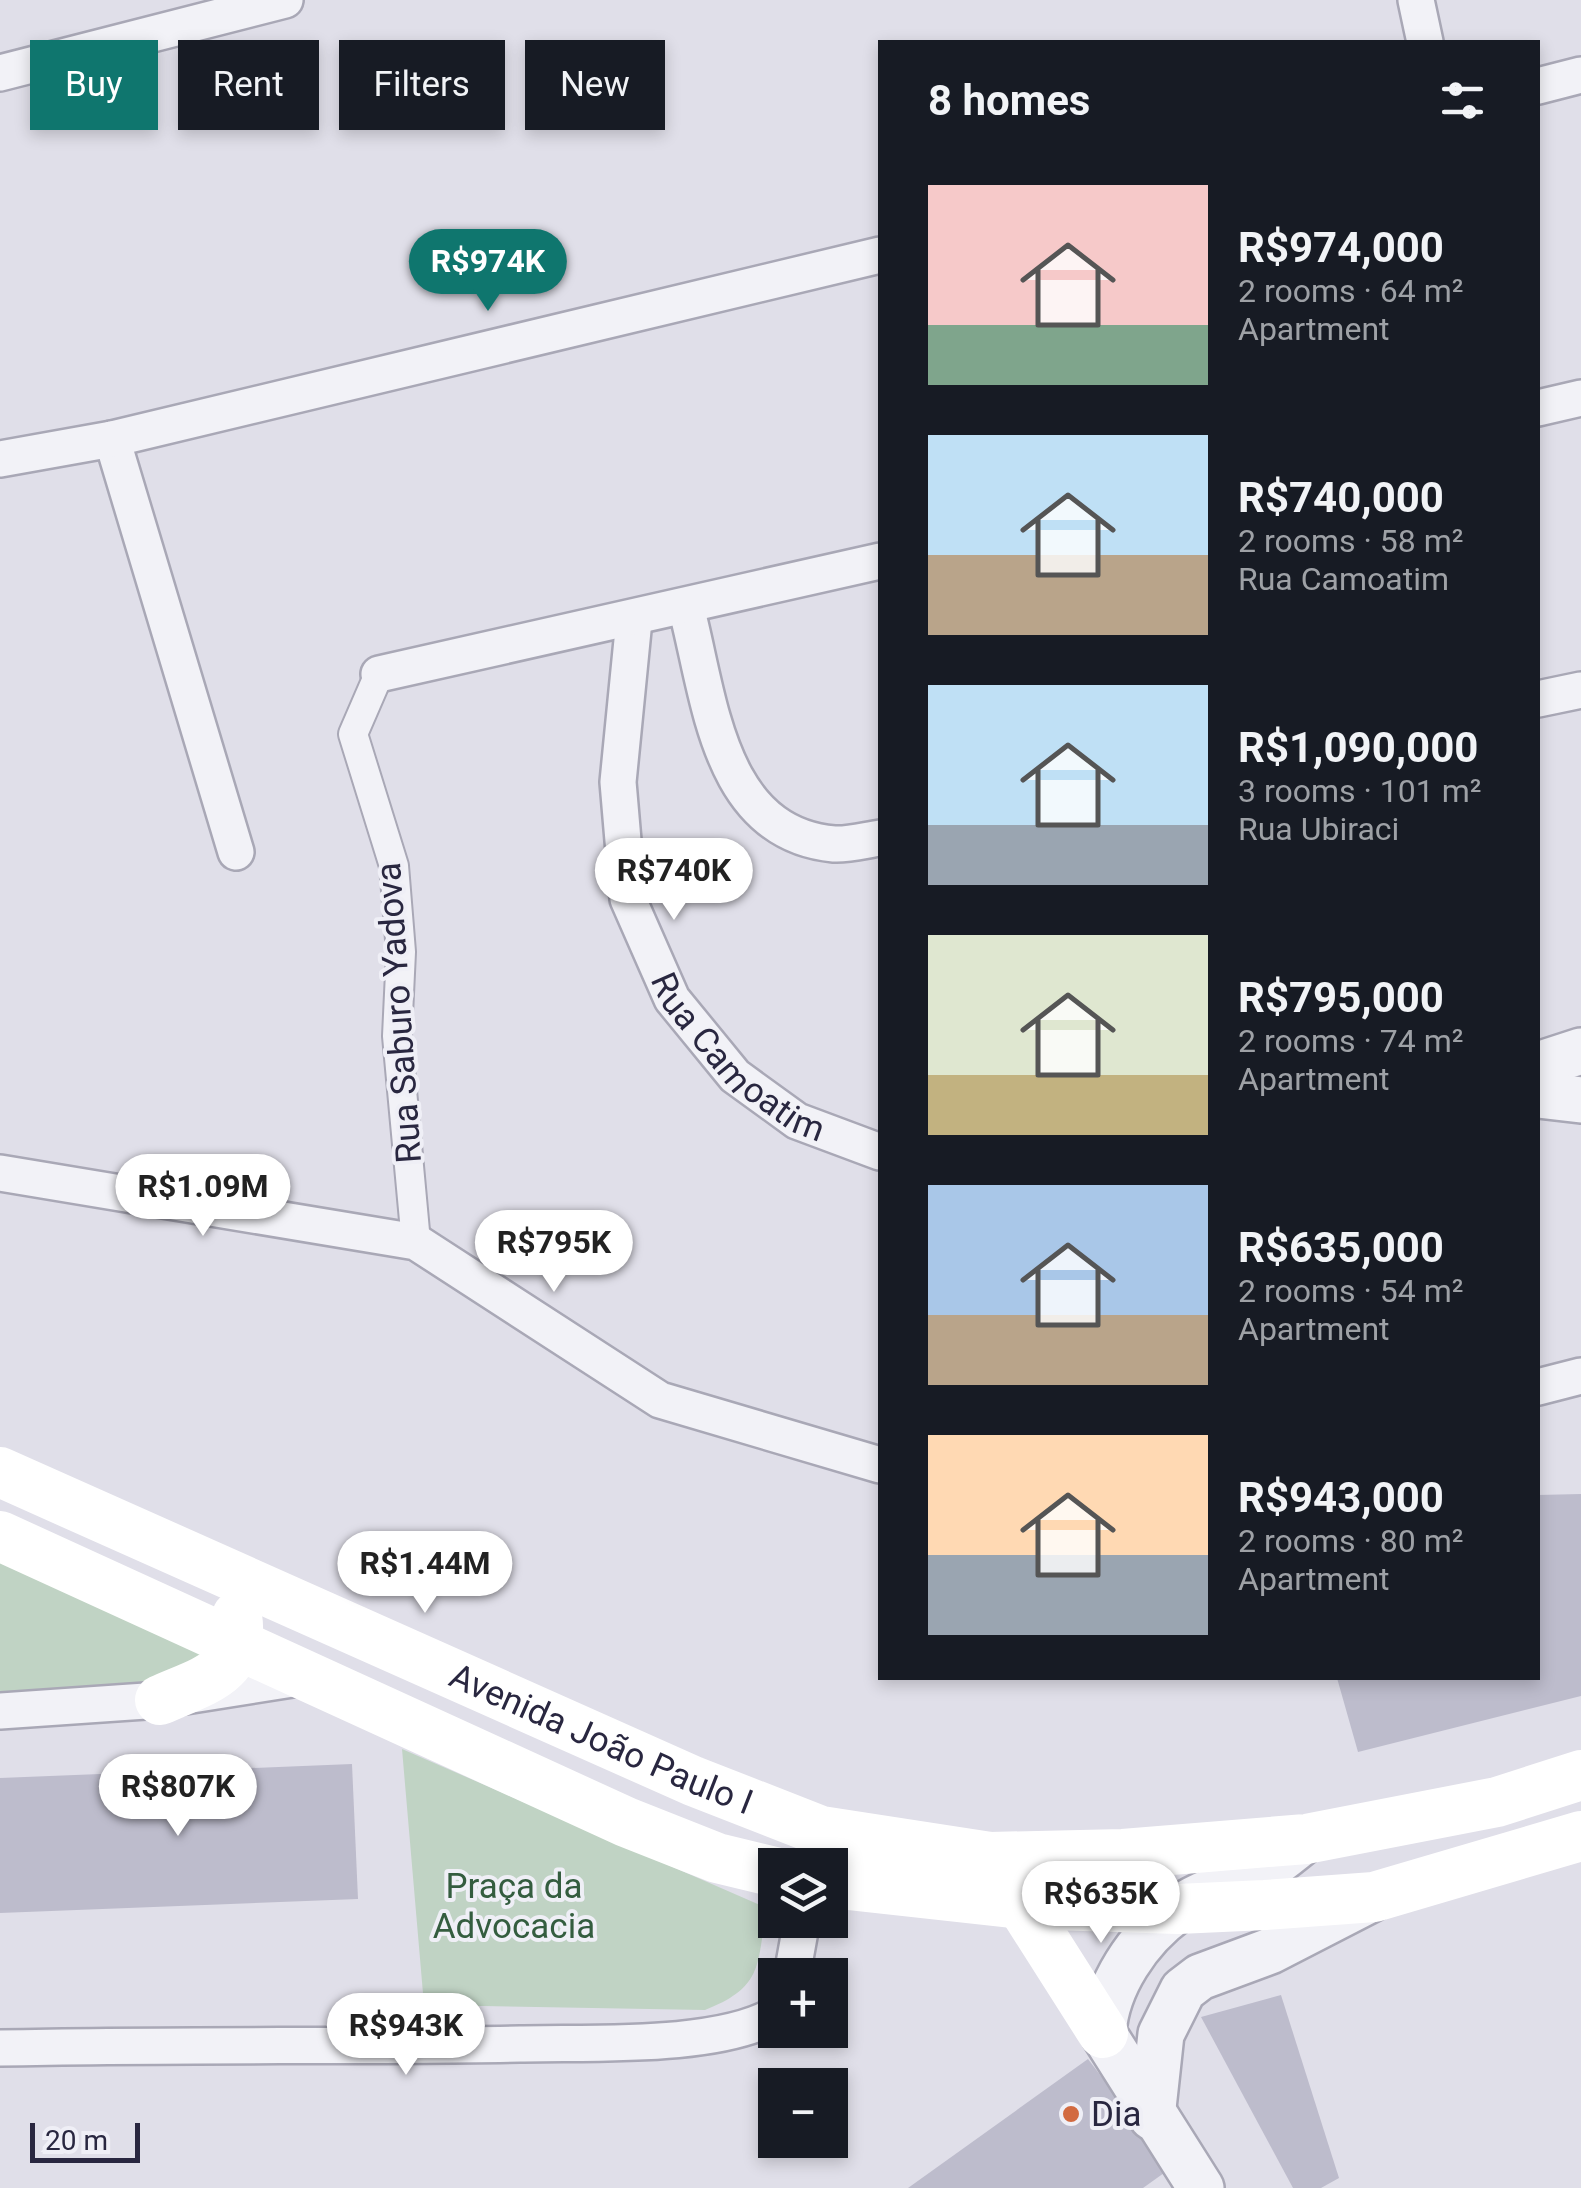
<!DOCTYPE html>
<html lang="en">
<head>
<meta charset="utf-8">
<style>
	body { margin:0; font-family:Roboto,sans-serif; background:#242831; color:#f1f3f6; height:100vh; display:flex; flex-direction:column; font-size:38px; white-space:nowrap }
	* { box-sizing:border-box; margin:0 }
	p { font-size:32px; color:#9ea1a6 }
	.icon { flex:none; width:55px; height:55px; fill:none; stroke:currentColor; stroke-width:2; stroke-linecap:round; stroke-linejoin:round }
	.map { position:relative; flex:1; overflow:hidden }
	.sheet { position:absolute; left:878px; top:40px; width:662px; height:1640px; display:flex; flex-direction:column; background:#171b24; border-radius:0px; box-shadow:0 5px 15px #0003 }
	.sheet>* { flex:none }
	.banner { position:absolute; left:30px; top:40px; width:698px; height:90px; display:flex; gap:20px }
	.tools { position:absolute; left:758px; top:1848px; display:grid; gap:20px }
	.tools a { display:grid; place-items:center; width:90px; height:90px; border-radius:0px; background:#171b24; box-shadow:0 5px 15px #0003; font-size:50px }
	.scale { position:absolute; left:30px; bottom:25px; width:110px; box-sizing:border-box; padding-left:10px; border:5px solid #292740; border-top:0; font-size:28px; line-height:35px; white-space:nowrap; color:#292740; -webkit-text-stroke:8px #efeff6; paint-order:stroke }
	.price { position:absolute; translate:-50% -85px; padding:0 22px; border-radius:35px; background:#fff; color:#222; font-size:32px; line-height:65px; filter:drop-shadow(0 2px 5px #0008) }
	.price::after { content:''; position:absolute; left:50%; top:60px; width:30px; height:22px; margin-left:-15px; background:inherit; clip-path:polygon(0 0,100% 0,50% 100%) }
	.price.active { background:#0f766e; color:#fff }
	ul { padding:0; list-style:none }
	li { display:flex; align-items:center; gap:30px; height:250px; padding:0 50px }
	li span { display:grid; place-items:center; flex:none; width:280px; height:200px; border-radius:0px; color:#555 }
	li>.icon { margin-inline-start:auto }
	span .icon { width:120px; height:120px; fill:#fffc; stroke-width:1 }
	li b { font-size:42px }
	h2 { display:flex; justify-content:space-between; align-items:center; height:120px; padding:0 50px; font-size:42px }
	.tag { padding:0 35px; border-radius:0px; background:#171b24; box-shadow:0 5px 15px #0003; font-size:35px; line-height:90px }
	.tag.active { background:#0f766e; color:#fff }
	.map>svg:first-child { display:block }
</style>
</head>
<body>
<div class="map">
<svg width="1581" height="2188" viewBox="0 0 1581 2188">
	<rect width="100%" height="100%" fill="#e0dfe9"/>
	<g fill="#c0d3c4">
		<polygon points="0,1552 212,1647 136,1696 0,1703"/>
		<path d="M402 1749 767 1908C756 1965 765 1986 705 2010L424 2005Z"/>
	</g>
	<g fill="#bdbccc">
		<polygon points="1581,1494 1581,1696 1358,1752 1337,1678 1538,1678 1538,1495"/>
		<polygon points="352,1764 358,1899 0,1913 0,1778"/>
		<polygon points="1281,1995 1339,2178 1321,2188 1293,2188 1201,2017"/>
		<polygon points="1088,2059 1171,2168 1143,2188 908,2188"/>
	</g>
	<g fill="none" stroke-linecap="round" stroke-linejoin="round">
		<defs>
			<polyline id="pedestrian" points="379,674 353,734 394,866 401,952 397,1036 416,1242"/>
			<g id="minor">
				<polyline points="1416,0 1425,42"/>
				<polyline points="0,73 285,0"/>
				<polyline points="1538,86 1581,75"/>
				<polyline points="1538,408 1581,398"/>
				<polyline points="112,439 236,852"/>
				<polyline points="0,459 112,439 880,255"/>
				<path d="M686 607C710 697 717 833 834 844 848 845 866 840 880 838"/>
				<path id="s1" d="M634 620 618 782 628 899 672 999 735 1076 797 1121 880 1152"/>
				<polyline points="379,674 880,561"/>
				<polyline points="1538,699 1581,690"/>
				<polyline points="0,1173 416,1242 660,1400 880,1465"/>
				<polyline points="1538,1387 1581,1376"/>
				<polyline points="0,1711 160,1700 305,1677"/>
				<polyline points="792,1975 802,1920"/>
				<path d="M0 2048C173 2044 346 2047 520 2044 589 2042 717 2049 775 2015"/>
			</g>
			<g id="tertiary">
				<polyline points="1538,1065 1581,1051"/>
				<polyline points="1538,1095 1581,1100"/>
				<polyline points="1152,2117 1161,2034 1183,1990 1200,1977 1270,1951 1371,1899"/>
				<path d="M1201 2188 1103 2033C1106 1986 1138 1938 1177 1910 1203 1890 1240 1883 1269 1867 1282 1859 1294 1848 1306 1839"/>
			</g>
		</defs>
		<use href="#pedestrian" stroke="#a9a8b6" stroke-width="32"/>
		<use href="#minor" stroke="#a9a8b6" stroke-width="40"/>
		<use href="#tertiary" stroke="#a9a8b6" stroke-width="50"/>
		<use href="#pedestrian" stroke="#f2f2f7" stroke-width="28"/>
		<use href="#minor" stroke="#f2f2f7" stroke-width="35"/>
		<use href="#tertiary" stroke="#f2f2f7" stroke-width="45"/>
		<g stroke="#fff" stroke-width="50">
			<path id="s2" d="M0 1472 693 1781 821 1831 990 1857 1123 1854 1306 1839 1497 1802 1581 1775"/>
			<polyline points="0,1536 626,1822 717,1858 775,1872"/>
			<path d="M160 1700C202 1681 246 1673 237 1616"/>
			<polyline points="830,1883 1021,1904 1178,1909 1265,1905 1374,1897 1581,1836"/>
			<polyline points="1021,1904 1103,2033"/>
		</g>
	</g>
	<circle fill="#d26a40" stroke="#efeff6" stroke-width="4" cx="1071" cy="2114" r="10"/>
	<g text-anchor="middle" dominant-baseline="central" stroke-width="8" stroke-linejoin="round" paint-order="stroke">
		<g font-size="35" fill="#292740" stroke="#efeff6">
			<text transform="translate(399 1013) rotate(-94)">Rua Saburo Yadova</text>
			<text stroke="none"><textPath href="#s1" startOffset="478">Rua Camoatim</textPath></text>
			<text stroke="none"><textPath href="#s2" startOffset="658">Avenida João Paulo I</textPath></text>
		</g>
		<g font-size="35" fill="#345d3f" stroke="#efeff6">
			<text x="514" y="1886">Praça da<tspan x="514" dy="40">Advocacia</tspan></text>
		</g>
		<g font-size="35" fill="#292740" stroke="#efeff6" text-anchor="start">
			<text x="1091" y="2114">Dia</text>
		</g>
	</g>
</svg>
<div class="tools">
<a><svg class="icon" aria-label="layers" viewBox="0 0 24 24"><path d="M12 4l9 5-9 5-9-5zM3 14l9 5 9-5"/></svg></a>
<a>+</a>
<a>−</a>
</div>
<div class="scale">20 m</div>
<b class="price active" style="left:488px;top:314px">R$974K</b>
<b class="price" style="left:674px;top:923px">R$740K</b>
<b class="price" style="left:203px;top:1239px">R$1.09M</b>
<b class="price" style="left:554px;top:1295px">R$795K</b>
<b class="price" style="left:425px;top:1616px">R$1.44M</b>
<b class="price" style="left:178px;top:1839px">R$807K</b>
<b class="price" style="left:1101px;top:1946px">R$635K</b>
<b class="price" style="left:406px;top:2078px">R$943K</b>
<div class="banner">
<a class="tag active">Buy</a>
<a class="tag">Rent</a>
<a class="tag">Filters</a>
<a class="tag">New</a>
</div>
<section class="sheet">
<h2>8 homes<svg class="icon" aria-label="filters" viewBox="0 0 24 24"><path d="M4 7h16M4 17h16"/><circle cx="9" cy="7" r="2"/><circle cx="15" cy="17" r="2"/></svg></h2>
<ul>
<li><span style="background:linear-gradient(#f6c9c9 70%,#7fa58c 0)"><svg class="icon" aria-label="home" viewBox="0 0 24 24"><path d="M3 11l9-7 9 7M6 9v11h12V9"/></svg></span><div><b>R$974,000</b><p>2 rooms · 64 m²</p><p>Apartment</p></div></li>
<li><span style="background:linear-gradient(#bfe0f5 60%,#b9a48a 0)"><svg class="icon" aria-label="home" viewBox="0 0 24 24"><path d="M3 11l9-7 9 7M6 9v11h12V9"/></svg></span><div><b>R$740,000</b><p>2 rooms · 58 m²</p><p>Rua Camoatim</p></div></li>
<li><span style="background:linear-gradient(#bfe0f5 70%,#9aa5b1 0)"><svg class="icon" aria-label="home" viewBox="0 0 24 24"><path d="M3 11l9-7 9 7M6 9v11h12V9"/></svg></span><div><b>R$1,090,000</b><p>3 rooms · 101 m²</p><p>Rua Ubiraci</p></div></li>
<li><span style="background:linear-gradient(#dfe7d0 70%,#c2b280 0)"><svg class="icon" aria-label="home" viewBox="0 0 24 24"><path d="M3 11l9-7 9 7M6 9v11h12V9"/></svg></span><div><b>R$795,000</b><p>2 rooms · 74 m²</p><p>Apartment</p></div></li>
<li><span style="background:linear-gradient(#a9c7e8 65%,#b9a48a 0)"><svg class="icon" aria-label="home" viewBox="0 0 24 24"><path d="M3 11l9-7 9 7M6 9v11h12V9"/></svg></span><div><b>R$635,000</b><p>2 rooms · 54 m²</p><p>Apartment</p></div></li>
<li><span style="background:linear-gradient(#ffd9b3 60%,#9aa5b1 0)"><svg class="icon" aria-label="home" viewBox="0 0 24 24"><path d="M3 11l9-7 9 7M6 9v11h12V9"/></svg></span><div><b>R$943,000</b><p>2 rooms · 80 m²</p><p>Apartment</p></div></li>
</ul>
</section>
</div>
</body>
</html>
